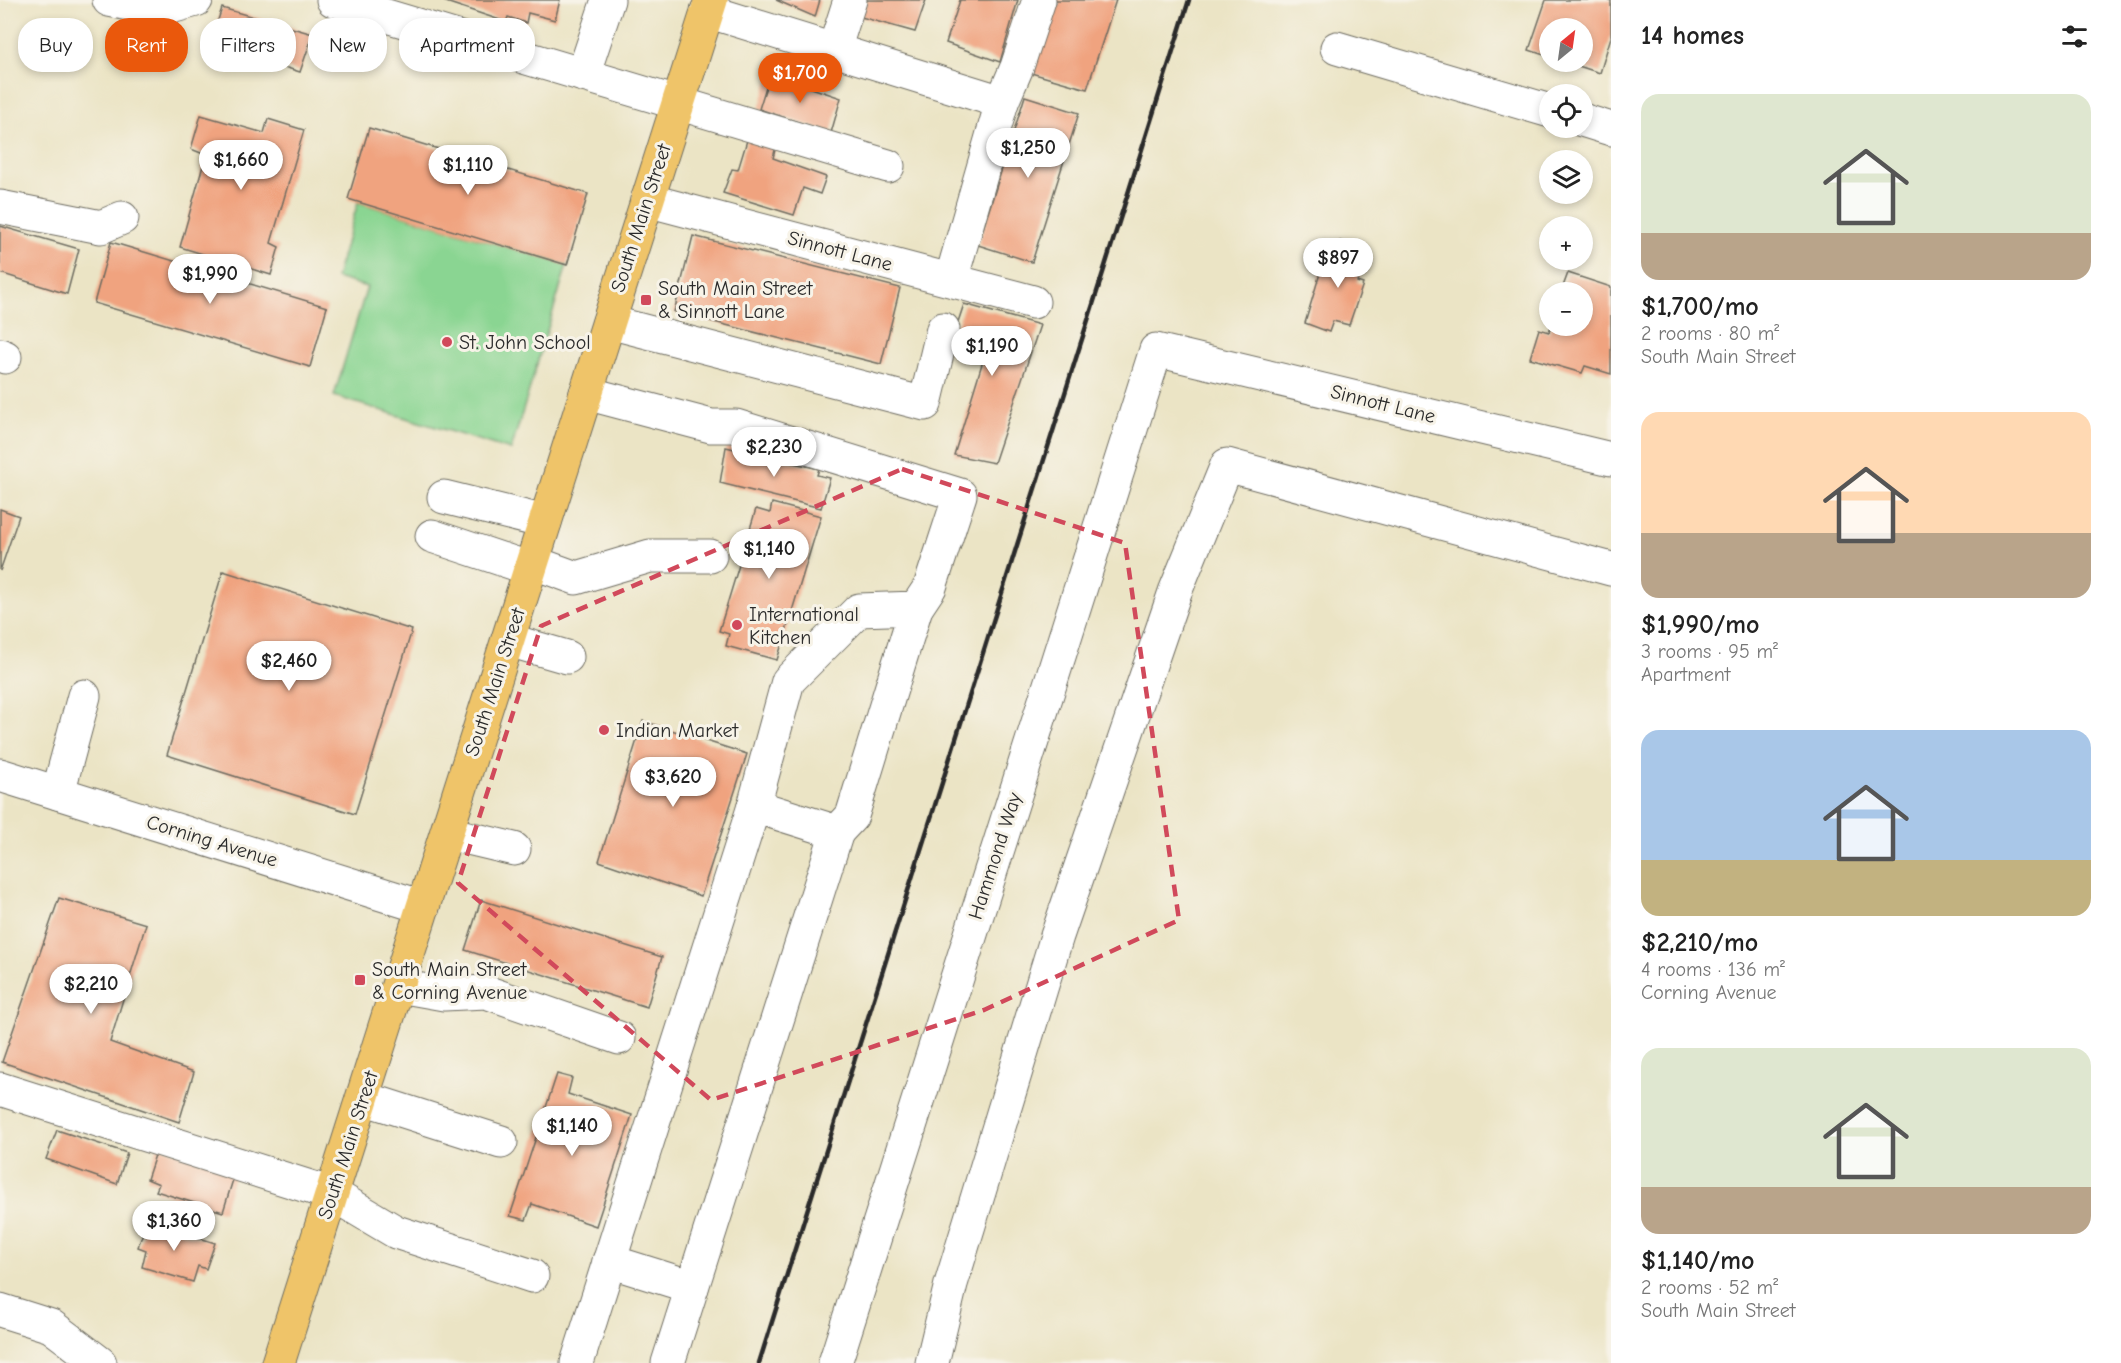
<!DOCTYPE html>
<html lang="en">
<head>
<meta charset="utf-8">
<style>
	body { margin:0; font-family:"Comic Neue",sans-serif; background:#f6f6f6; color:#222; height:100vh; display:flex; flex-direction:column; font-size:22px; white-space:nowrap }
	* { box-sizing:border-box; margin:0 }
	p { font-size:20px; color:#767676 }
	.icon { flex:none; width:33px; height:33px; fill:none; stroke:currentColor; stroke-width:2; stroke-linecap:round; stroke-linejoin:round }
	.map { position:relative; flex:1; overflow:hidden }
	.drawer { display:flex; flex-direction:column; background:#fff; width:510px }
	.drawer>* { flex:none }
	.hud { position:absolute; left:18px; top:18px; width:570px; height:54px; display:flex; gap:12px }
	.needle { width:39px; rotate:29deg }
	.controls { position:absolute; left:1539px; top:18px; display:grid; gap:12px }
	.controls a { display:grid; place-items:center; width:54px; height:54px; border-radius:50%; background:#fff; box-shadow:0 3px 9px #0003; font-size:30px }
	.price { position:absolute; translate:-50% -51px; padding:0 14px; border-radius:21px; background:#fff; color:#222; font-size:20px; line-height:39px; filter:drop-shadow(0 2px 3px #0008) }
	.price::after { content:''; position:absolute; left:50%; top:36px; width:18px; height:14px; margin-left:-9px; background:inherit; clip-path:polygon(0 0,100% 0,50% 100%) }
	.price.on { background:#ea580c; color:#fff }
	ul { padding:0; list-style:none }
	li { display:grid; align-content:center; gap:12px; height:318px; padding:0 30px }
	li span { display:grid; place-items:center; height:186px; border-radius:18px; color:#555 }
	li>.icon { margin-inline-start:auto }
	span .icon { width:108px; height:108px; fill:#fffc; stroke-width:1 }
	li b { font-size:26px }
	h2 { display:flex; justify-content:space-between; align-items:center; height:72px; padding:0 30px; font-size:26px }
	.tag { padding:0 21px; border-radius:24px; background:#fff; box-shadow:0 3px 9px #0003; font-size:21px; line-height:54px }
	.tag.on { background:#ea580c; color:#fff }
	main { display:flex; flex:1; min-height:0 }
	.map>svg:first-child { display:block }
</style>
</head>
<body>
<main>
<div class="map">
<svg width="1611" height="1363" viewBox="0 0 1611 1363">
	<rect width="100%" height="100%" fill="#f7f3e8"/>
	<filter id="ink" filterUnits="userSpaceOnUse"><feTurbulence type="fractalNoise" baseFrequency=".0167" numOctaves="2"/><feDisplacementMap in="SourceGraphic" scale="12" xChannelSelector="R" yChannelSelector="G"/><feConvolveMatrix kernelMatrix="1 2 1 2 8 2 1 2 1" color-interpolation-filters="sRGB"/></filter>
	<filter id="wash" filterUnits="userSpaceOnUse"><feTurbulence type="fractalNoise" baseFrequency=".008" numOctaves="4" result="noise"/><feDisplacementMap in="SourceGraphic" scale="24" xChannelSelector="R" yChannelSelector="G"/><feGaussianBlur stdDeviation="1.35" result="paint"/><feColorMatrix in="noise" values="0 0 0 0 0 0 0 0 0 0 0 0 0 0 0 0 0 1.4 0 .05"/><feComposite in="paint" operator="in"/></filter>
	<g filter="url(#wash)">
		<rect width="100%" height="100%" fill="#ebe4c5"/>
		<polygon fill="#8ad592" stroke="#5a805e" stroke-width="1.5" points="358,202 567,265 511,450 334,396 367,287 336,278"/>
		<g id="blocks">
			<g fill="#f0a37f">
				<polygon points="440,0 560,0 555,20 528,13 526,23 508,17 506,22"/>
				<polygon points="776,0 820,0 815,17"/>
				<polygon points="867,0 926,0 915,32 861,17"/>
				<polygon points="960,0 1018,0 1000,62 946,43"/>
				<polygon points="1055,0 1116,0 1087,89 1031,73"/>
				<polygon points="1546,0 1611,0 1611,37 1600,73 1566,62 1582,62 1582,28 1550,28 1550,57 1529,50"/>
				<polygon points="222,8 313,34 300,72 210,44"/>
				<polygon points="770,74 841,98 831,133 759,109"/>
				<polygon points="1025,96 1079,113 1032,262 978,245"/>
				<polygon points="201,115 264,133 268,119 304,130 271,243 279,247 271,275 180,247 206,155 191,149"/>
				<polygon points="369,128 588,194 567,265 348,199"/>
				<polygon points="748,137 776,146 773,158 826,177 820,194 803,188 794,215 723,193 732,169 738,170"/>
				<polygon points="0,226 79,249 67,294 0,273"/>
				<polygon points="693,236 900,288 881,364 674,312"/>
				<polygon points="1340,241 1368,250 1357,282 1363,284 1349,325 1333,321 1329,332 1305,323 1321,270 1330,273"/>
				<polygon points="111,242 327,307 310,367 94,303"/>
				<polygon points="1568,273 1611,287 1611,374 1585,366 1582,373 1530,358 1539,329 1549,332 1551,326 1582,326 1582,292 1561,292"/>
				<polygon points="964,304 1040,325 994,463 954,455 985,354 951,343"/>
				<polygon points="726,447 819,469 817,475 830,478 821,508 720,483"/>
				<polygon points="772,503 821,516 777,660 726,646 729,634 719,631 756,509 770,513"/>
				<polygon points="0,509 19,516 0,571"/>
				<polygon points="223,571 412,630 355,814 167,755"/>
				<polygon points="643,721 747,754 701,896 599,861"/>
				<polygon points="59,898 146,924 110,1042 194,1072 179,1122 2,1062"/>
				<polygon points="481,900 662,957 647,1007 465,950"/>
				<polygon points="557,1074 572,1078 568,1094 632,1115 596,1226 532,1204 526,1220 510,1216"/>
				<polygon points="57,1130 127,1153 117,1184 46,1159"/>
				<polygon points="158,1146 236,1170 223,1212 156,1191 159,1184 147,1179"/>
				<polygon points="147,1221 215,1243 206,1269 198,1266 193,1282 142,1267 146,1250 138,1247"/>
			</g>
		</g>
	</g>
	<g filter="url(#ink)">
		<use href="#blocks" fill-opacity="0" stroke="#6e6c61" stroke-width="1.5"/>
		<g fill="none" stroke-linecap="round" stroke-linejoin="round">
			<defs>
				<g id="minor">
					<polyline points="109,0 160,10 196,0"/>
					<polyline points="333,0 888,166"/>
					<polyline points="707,11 1002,102 951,280"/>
					<polyline points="1337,48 1550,111"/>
					<polyline points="834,50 850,0"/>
					<polyline points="583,75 608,0"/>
					<polyline points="1002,102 1017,67 1039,0"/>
					<polyline points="1582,120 1611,129"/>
					<polyline points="647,200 1033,302"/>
					<polyline points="0,207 101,227 122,218"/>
					<polyline points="609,322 925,404 943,329"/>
					<polyline points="0,355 5,357"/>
					<polyline points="586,393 711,426 736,426 960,495 930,587 916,608 859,610 788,681 754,806 837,832 668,1363"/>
					<polyline points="444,497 545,522"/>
					<polyline points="432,536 531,569"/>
					<polyline points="532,562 576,578 650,556 710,556"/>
					<polyline points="508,640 567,657"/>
					<polyline points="0,775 423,907"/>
					<polyline points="58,793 84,696"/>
					<polyline points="837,832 852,816 916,608"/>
					<polyline points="447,833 514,849"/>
					<polyline points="399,986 444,994 486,992 619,1038"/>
					<polyline points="0,1089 332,1194 396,1232 532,1276"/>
					<polyline points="363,1098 501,1142"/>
					<polyline points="609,1261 692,1287"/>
					<polyline points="0,1310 51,1326 100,1363"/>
					<polyline points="577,1363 754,806"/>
					<polyline points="835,1363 1156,350 1611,459"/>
					<polyline points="932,1363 951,1284 1057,936 1175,592 1227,465 1611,569"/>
				</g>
				<polyline id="major" points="278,1363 711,0"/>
			</defs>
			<use href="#minor" stroke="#6e6c61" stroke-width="35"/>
			<use href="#major" stroke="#6e6c61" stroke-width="35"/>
			<use href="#minor" stroke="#fff" stroke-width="33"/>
			<use href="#major" stroke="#efc469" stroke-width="33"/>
			<polyline stroke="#2b2b2b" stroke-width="4.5" points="759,1363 1189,0"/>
		</g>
	</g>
	<path fill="none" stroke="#d1495b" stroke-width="4.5" stroke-dasharray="12 8" stroke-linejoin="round" d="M902 469 1125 543 1179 920 984 1010 711 1100 458 883 541 626Z"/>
	<g fill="#d1495b" stroke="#f7f3e8" stroke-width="2">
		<rect x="640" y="294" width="12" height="12" rx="3"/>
		<circle cx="447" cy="342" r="6"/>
		<circle cx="737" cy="625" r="6"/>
		<circle cx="604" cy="730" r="6"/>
		<rect x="354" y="974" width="12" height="12" rx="3"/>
	</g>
	<g text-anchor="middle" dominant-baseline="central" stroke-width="6" stroke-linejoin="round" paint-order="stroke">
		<g font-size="20" fill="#2b2b2b" stroke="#f7f3e8">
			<text transform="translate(641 218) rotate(-72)">South Main Street</text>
			<text transform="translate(840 251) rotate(15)">Sinnott Lane</text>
			<text transform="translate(1383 404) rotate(14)">Sinnott Lane</text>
			<text transform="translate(495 682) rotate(-72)">South Main Street</text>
			<text transform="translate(212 841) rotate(17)">Corning Avenue</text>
			<text transform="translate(995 856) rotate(-72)">Hammond Way</text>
			<text transform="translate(348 1145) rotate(-72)">South Main Street</text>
		</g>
		<g font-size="20" fill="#2b2b2b" stroke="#f7f3e8" text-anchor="start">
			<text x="658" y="288">South Main Street<tspan x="658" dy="23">&amp; Sinnott Lane</tspan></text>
			<text x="459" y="342">St. John School</text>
			<text x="749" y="614">International<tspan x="749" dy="23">Kitchen</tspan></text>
			<text x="616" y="730">Indian Market</text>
			<text x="372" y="969">South Main Street<tspan x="372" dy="23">&amp; Corning Avenue</tspan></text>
		</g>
	</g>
</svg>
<div class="controls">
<a><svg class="needle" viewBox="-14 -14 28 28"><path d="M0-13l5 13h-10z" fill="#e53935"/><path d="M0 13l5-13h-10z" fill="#767676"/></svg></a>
<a><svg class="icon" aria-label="locate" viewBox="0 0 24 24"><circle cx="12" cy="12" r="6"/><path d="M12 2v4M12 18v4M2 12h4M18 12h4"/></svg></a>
<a><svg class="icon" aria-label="layers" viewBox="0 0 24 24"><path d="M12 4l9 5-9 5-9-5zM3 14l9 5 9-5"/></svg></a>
<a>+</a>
<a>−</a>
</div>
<b class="price on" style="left:800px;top:104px">$1,700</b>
<b class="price" style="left:1028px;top:179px">$1,250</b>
<b class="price" style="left:241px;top:191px">$1,660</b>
<b class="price" style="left:468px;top:196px">$1,110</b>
<b class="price" style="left:1338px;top:289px">$897</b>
<b class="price" style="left:210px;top:305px">$1,990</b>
<b class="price" style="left:992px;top:377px">$1,190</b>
<b class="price" style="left:774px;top:478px">$2,230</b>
<b class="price" style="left:769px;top:580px">$1,140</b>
<b class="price" style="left:289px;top:692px">$2,460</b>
<b class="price" style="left:673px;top:808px">$3,620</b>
<b class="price" style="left:91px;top:1015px">$2,210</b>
<b class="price" style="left:572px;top:1157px">$1,140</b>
<b class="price" style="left:174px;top:1252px">$1,360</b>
<div class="hud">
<a class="tag">Buy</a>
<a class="tag on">Rent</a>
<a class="tag">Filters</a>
<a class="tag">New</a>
<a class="tag">Apartment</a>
</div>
</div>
<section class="drawer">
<h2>14 homes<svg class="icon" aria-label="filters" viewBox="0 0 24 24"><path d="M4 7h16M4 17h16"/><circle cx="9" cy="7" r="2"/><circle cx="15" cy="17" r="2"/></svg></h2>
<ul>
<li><span style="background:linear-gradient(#dfe7d0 75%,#b9a48a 0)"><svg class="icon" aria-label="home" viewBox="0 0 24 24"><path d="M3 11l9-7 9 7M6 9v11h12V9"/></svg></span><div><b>$1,700/mo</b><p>2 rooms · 80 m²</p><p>South Main Street</p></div></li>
<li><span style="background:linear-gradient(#ffd9b3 65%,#b9a48a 0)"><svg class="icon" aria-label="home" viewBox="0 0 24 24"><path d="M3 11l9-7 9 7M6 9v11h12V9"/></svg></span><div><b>$1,990/mo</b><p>3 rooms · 95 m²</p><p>Apartment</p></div></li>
<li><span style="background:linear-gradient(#a9c7e8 70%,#c2b280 0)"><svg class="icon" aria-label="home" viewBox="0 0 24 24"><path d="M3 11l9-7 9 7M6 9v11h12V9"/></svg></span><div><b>$2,210/mo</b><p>4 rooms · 136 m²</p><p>Corning Avenue</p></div></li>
<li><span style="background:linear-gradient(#dfe7d0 75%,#b9a48a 0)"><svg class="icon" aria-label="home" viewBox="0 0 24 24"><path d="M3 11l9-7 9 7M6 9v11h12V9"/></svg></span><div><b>$1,140/mo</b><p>2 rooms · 52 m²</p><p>South Main Street</p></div></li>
</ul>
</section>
</main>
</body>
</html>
